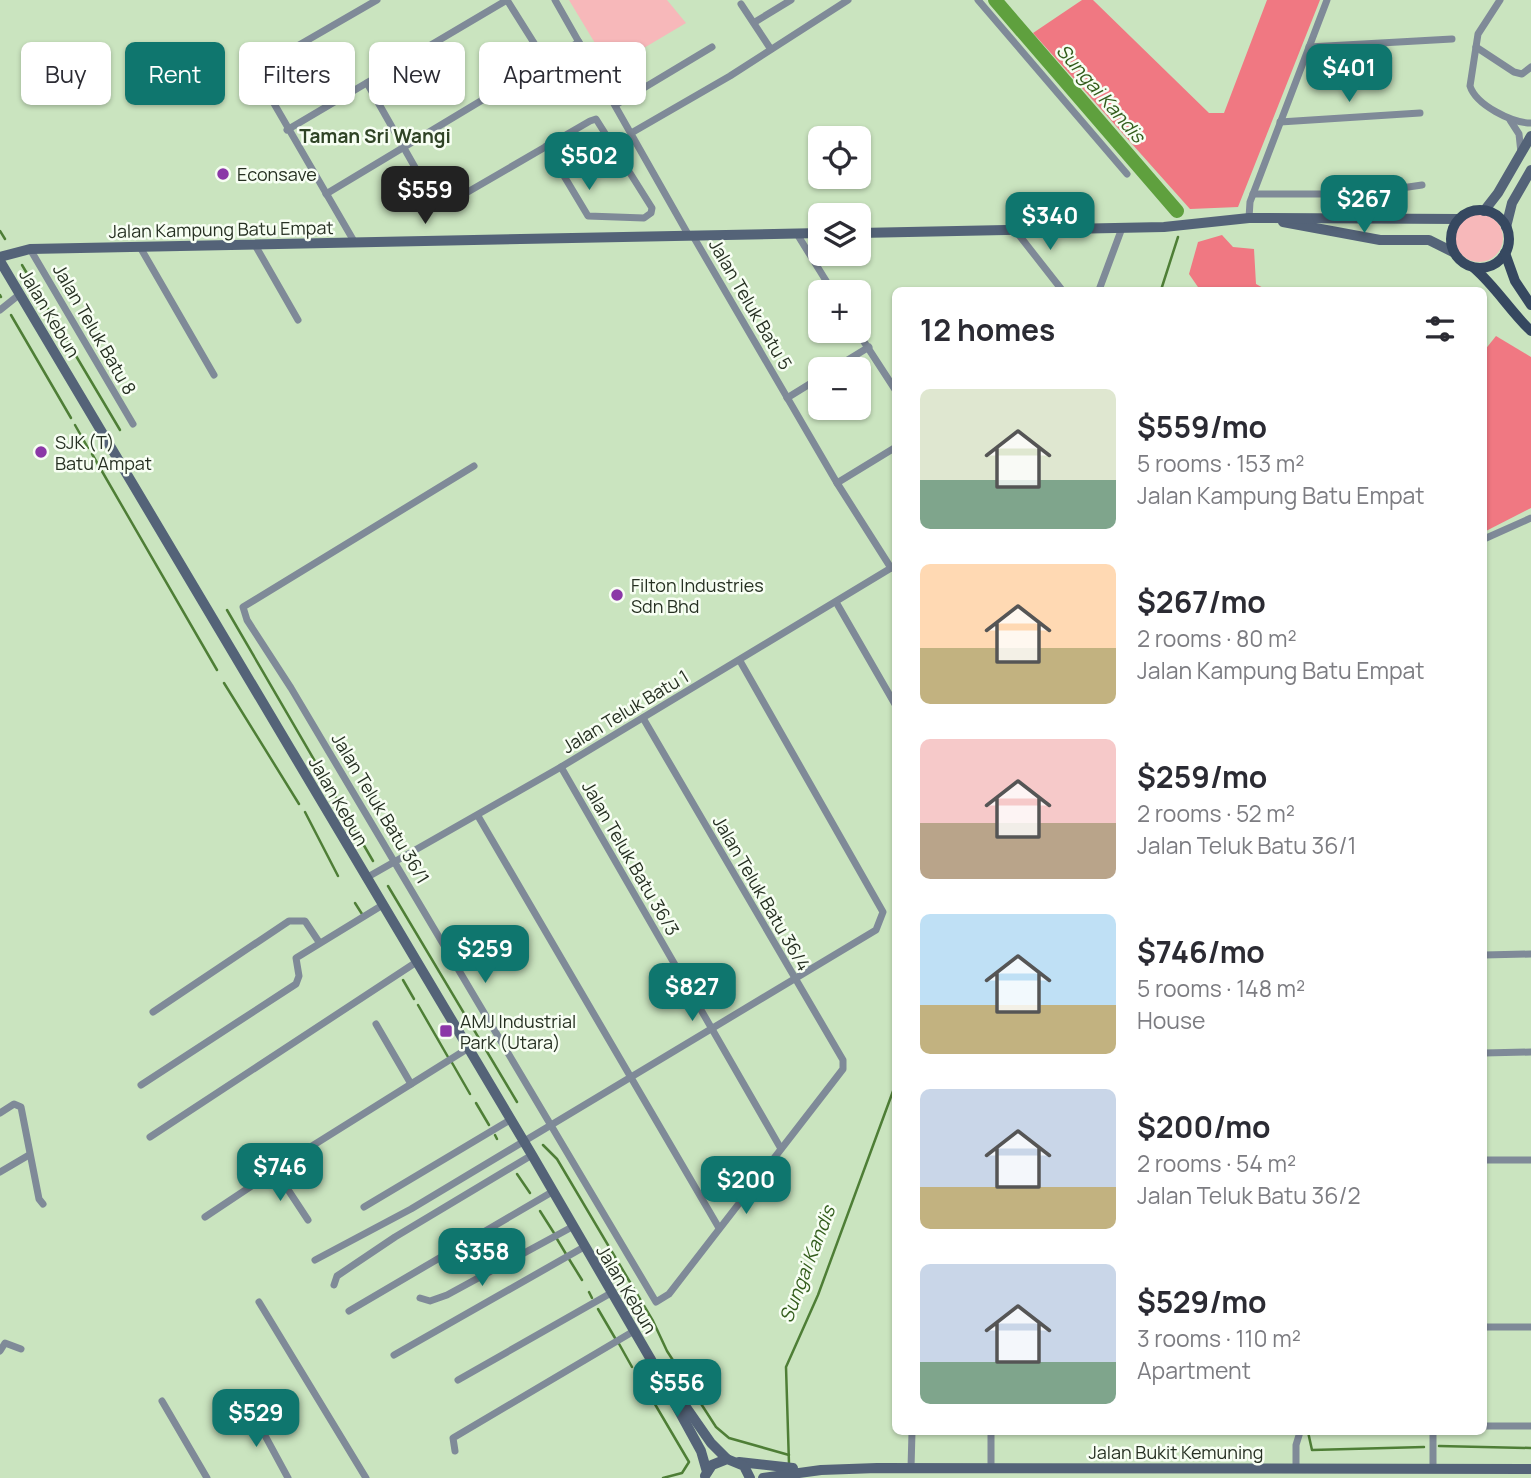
<!DOCTYPE html>
<html lang="en">
<head>
<meta charset="utf-8">
<style>
	body { margin:0; font-family:Manrope,sans-serif; background:#f7f7f7; color:#2b2b33; height:100vh; display:flex; flex-direction:column; font-size:26px; white-space:nowrap }
	* { box-sizing:border-box; margin:0 }
	p { font-size:23px; color:#7c7c81 }
	.icon { flex:none; width:38px; height:38px; fill:none; stroke:currentColor; stroke-width:2; stroke-linecap:round; stroke-linejoin:round }
	.map { position:relative; flex:1; overflow:hidden }
	.details { position:absolute; left:892px; top:287px; width:595px; height:1148px; display:flex; flex-direction:column; background:#fff; border-radius:10px; box-shadow:0 2px 5px #0004 }
	.details>* { flex:none }
	.banner { position:absolute; left:21px; top:42px; width:665px; height:63px; display:flex; gap:14px }
	.tools { position:absolute; left:808px; top:126px; display:grid; gap:14px }
	.tools a { display:grid; place-items:center; width:63px; height:63px; border-radius:10px; background:#fff; box-shadow:0 2px 5px #0004; font-size:35px }
	.price { position:absolute; translate:-50% -60px; padding:0 16px; border-radius:14px; background:#0f766e; color:#fff; font-size:23px; line-height:46px; filter:drop-shadow(0 2px 4px #0008) }
	.price::after { content:''; position:absolute; left:50%; top:42px; width:21px; height:16px; margin-left:-10px; background:inherit; clip-path:polygon(0 0,100% 0,50% 100%) }
	.price.on { background:#222; color:#fff }
	ul { padding:0; list-style:none }
	li { display:flex; align-items:center; gap:21px; height:175px; padding:0 28px }
	li span { display:grid; place-items:center; flex:none; width:196px; height:140px; border-radius:10px; color:#555 }
	li>.icon { margin-inline-start:auto }
	span .icon { width:84px; height:84px; fill:#fffc; stroke-width:1 }
	li b { font-size:30px }
	h2 { display:flex; justify-content:space-between; align-items:center; height:84px; padding:0 28px; font-size:30px }
	.tag { padding:0 24px; border-radius:10px; background:#fff; box-shadow:0 2px 5px #0004; font-size:24px; line-height:63px }
	.tag.on { background:#0f766e; color:#fff }
	.map>svg:first-child { display:block }
</style>
</head>
<body>
<div class="map">
<svg width="1531" height="1478" viewBox="0 0 1531 1478">
	<rect width="100%" height="100%" fill="#cae4bf"/>
	<g fill="#f7b8ba">
		<polygon points="569,0 667,0 686,23 610,68"/>
		<circle cx="1479" cy="238" r="24"/>
	</g>
	<g fill="#f07882">
		<polygon points="1082,0 1093,0 1209,113 1224,113 1267,0 1320,0 1238,207 1190,209 1033,33"/>
		<polygon points="1222,235 1233,247 1254,249 1256,284 1267,290 1200,290 1189,274 1198,242"/>
		<polygon points="1496,336 1531,357 1531,508 1484,532 1484,351"/>
	</g>
	<g fill="none" stroke-linecap="round" stroke-linejoin="round">
		<g stroke="#4e7e36" stroke-width="2.5">
			<polyline points="0,231 5,239"/>
			<polyline points="22,265 120,430"/>
			<polyline points="1161,290 1178,237"/>
			<polyline points="0,295 1,297"/>
			<polyline points="11,315 71,418"/>
			<polyline points="75,425 88,448"/>
			<polyline points="92,454 217,670"/>
			<polyline points="227,610 373,861"/>
			<polyline points="224,683 299,804"/>
			<polyline points="305,812 338,876"/>
			<polyline points="388,886 517,1102"/>
			<polyline points="355,903 362,914"/>
			<polyline points="403,980 414,999"/>
			<polyline points="418,1005 448,1057"/>
			<polyline points="451,1061 470,1094"/>
			<polyline points="476,1103 489,1125"/>
			<polyline points="495,1135 497,1139"/>
			<polyline points="543,1145 557,1159 653,1321 667,1351 716,1427 729,1438 789,1455"/>
			<polyline points="517,1174 530,1193"/>
			<polyline points="540,1211 554,1233"/>
			<polyline points="557,1239 566,1254"/>
			<polyline points="569,1259 582,1280"/>
			<polyline points="589,1292 592,1298"/>
			<polyline points="598,1309 615,1338"/>
			<polyline points="618,1342 632,1367"/>
			<polyline points="636,1372 689,1462 682,1473 663,1478"/>
			<polyline points="1308,1432 1312,1450 1424,1447"/>
			<polyline points="1439,1446 1531,1448"/>
			<polyline points="789,1464 786,1367 818,1295 896,1083"/>
		</g>
		<polyline stroke="#5fa03e" stroke-width="14" points="995,0 1177,211"/>
		<g stroke="#7f8a98" stroke-width="7">
			<polyline points="507,0 546,62"/>
			<polyline points="555,0 689,236"/>
			<polyline points="978,0 1127,174"/>
			<path d="M1500 0 1478 34 1470 86C1476 105 1512 123 1531 123"/>
			<polyline points="741,4 770,48"/>
			<polyline points="755,22 791,0"/>
			<polyline points="1309,47 1452,39"/>
			<polyline points="1476,47 1514,72 1522,74 1531,67"/>
			<polyline points="367,83 433,199 447,204 590,121 596,119 652,208 651,213 644,218 588,216 546,146"/>
			<polyline points="617,104 712,47"/>
			<polyline points="1510,120 1519,134 1521,153"/>
			<polyline points="1280,122 1420,113"/>
			<polyline points="287,130 507,0"/>
			<polyline points="633,132 730,76 848,0"/>
			<polyline points="326,194 579,42"/>
			<polyline points="1253,194 1360,194 1422,185"/>
			<polyline points="1249,218 1250,202 1327,0"/>
			<polyline points="1015,230 1062,290"/>
			<polyline points="797,234 833,292"/>
			<polyline points="693,236 837,483 891,568"/>
			<polyline points="355,243 258,76 261,67 377,0"/>
			<polyline points="255,245 298,320"/>
			<polyline points="140,247 214,375"/>
			<polyline points="30,249 133,424"/>
			<polyline points="1099,290 1122,228"/>
			<polyline points="0,310 20,294"/>
			<polyline points="857,331 896,391"/>
			<polyline points="833,369 869,347"/>
			<polyline points="787,398 821,377"/>
			<polyline points="474,466 243,607 247,620 291,688 656,1302 669,1294 833,1082 843,1069 843,1060 643,718"/>
			<polyline points="837,483 896,447"/>
			<polyline points="1484,539 1531,518"/>
			<polyline points="836,602 896,706"/>
			<polyline points="561,767 780,1147"/>
			<polyline points="478,816 719,1228"/>
			<polyline points="366,878 561,767 896,565"/>
			<polyline points="1484,955 1531,954"/>
			<polyline points="153,1012 289,921 305,921 319,942"/>
			<polyline points="376,1024 411,1084"/>
			<polyline points="1484,1053 1531,1052"/>
			<polyline points="141,1085 296,984 299,976 296,958 381,906"/>
			<polyline points="0,1113 14,1104 21,1107 39,1199 43,1204"/>
			<polyline points="150,1137 415,963"/>
			<polyline points="1484,1160 1531,1160"/>
			<polyline points="275,1170 308,1220"/>
			<polyline points="0,1172 29,1155"/>
			<polyline points="364,1207 510,1120"/>
			<polyline points="205,1217 304,1151 467,1049"/>
			<polyline points="315,1260 411,1209 876,930 883,912 740,661"/>
			<polyline points="334,1285 337,1276 395,1237 532,1155"/>
			<polyline points="420,1298 430,1301 447,1295 572,1227"/>
			<polyline points="259,1302 366,1478"/>
			<polyline points="349,1311 552,1192"/>
			<polyline points="1484,1327 1531,1327"/>
			<polyline points="0,1351 5,1343 21,1349"/>
			<polyline points="394,1355 584,1247"/>
			<polyline points="458,1380 611,1293"/>
			<polyline points="162,1401 207,1478"/>
			<polyline points="249,1406 288,1478"/>
			<polyline points="1484,1426 1531,1426"/>
			<polyline points="455,1451 453,1438 634,1331"/>
			<polyline points="911,1468 912,1432"/>
			<polyline points="991,1468 991,1432"/>
			<polyline points="1296,1468 1296,1445 1300,1432"/>
			<polyline points="1433,1469 1433,1432"/>
		</g>
		<g stroke="#546378" stroke-width="10">
			<polyline points="1484,211 1498,193 1531,136"/>
			<polyline points="1283,222 1380,240 1429,240 1453,252"/>
			<polyline points="1506,227 1512,203 1531,170"/>
			<polyline points="859,233 1164,227 1249,218 1459,219"/>
			<polyline points="0,257 30,249 821,233"/>
			<polyline points="0,261 532,1155 650,1358 701,1451 707,1472"/>
			<polyline points="665,1377 711,1443 727,1459"/>
			<polyline points="739,1462 793,1468"/>
			<polyline points="705,1476 712,1465 727,1459 744,1466 750,1478"/>
			<polyline points="763,1478 821,1470 877,1468 1531,1469"/>
		</g>
		<g stroke="#364860" stroke-width="10">
			<circle cx="1480" cy="239" r="29"/>
			<polyline points="1505,253 1515,281 1531,305"/>
			<path d="M1474 268C1496 287 1510 311 1531 331"/>
		</g>
	</g>
	<g fill="#8b38a7" stroke="#f7fef3" stroke-width="2.5">
		<circle cx="223" cy="174" r="7"/>
		<circle cx="41" cy="452" r="7"/>
		<circle cx="617" cy="595" r="7"/>
		<rect x="439" y="1024" width="14" height="14" rx="3.5"/>
	</g>
	<g text-anchor="middle" dominant-baseline="central" stroke-width="5" stroke-linejoin="round" paint-order="stroke">
		<g font-size="18" fill="#263022" stroke="#f7fef3" text-anchor="start">
			<text x="237" y="174">Econsave</text>
			<text x="55" y="442">SJK (T)<tspan x="55" dy="21">Batu Ampat</tspan></text>
			<text x="631" y="585">Filton Industries<tspan x="631" dy="21">Sdn Bhd</tspan></text>
			<text x="460" y="1021">AMJ Industrial<tspan x="460" dy="21">Park (Utara)</tspan></text>
		</g>
		<g font-size="18" fill="#263022" stroke="#f7fef3">
			<text transform="translate(221 229) rotate(-1)">Jalan Kampung Batu Empat</text>
			<text transform="translate(751 304) rotate(60)">Jalan Teluk Batu 5</text>
			<text transform="translate(50 313) rotate(59)">Jalan Kebun</text>
			<text transform="translate(95 329) rotate(60)">Jalan Teluk Batu 8</text>
			<text transform="translate(625 711) rotate(-31)">Jalan Teluk Batu 1</text>
			<text transform="translate(339 801) rotate(60)">Jalan Kebun</text>
			<text transform="translate(381 808) rotate(59)">Jalan Teluk Batu 36/1</text>
			<text transform="translate(631 858) rotate(60)">Jalan Teluk Batu 36/3</text>
			<text transform="translate(762 893) rotate(60)">Jalan Teluk Batu 36/4</text>
			<text transform="translate(627 1289) rotate(59)">Jalan Kebun</text>
			<text x="1176" y="1452">Jalan Bukit Kemuning</text>
		</g>
		<g font-size="19" font-style="italic" fill="#335d1c" stroke="#f7fef3">
			<text transform="translate(1101 93) rotate(49)">Sungai Kandis</text>
			<text transform="translate(807 1264) rotate(-69)">Sungai Kandis</text>
		</g>
		<g font-size="19" font-weight="bold" fill="#304426" stroke="#f7fef3">
			<text x="375" y="136">Taman Sri Wangi</text>
		</g>
	</g>
</svg>
<div class="tools">
<a><svg class="icon" aria-label="locate" viewBox="0 0 24 24"><circle cx="12" cy="12" r="6"/><path d="M12 2v4M12 18v4M2 12h4M18 12h4"/></svg></a>
<a><svg class="icon" aria-label="layers" viewBox="0 0 24 24"><path d="M12 4l9 5-9 5-9-5zM3 14l9 5 9-5"/></svg></a>
<a>+</a>
<a>−</a>
</div>
<b class="price" style="left:1349px;top:104px">$401</b>
<b class="price" style="left:589px;top:192px">$502</b>
<b class="price on" style="left:425px;top:226px">$559</b>
<b class="price" style="left:1364px;top:235px">$267</b>
<b class="price" style="left:1050px;top:252px">$340</b>
<b class="price" style="left:485px;top:985px">$259</b>
<b class="price" style="left:692px;top:1023px">$827</b>
<b class="price" style="left:280px;top:1203px">$746</b>
<b class="price" style="left:746px;top:1216px">$200</b>
<b class="price" style="left:482px;top:1288px">$358</b>
<b class="price" style="left:677px;top:1419px">$556</b>
<b class="price" style="left:256px;top:1449px">$529</b>
<div class="banner">
<a class="tag">Buy</a>
<a class="tag on">Rent</a>
<a class="tag">Filters</a>
<a class="tag">New</a>
<a class="tag">Apartment</a>
</div>
<section class="details">
<h2>12 homes<svg class="icon" aria-label="filters" viewBox="0 0 24 24"><path d="M4 7h16M4 17h16"/><circle cx="9" cy="7" r="2"/><circle cx="15" cy="17" r="2"/></svg></h2>
<ul>
<li><span style="background:linear-gradient(#dfe7d0 65%,#7fa58c 0)"><svg class="icon" aria-label="home" viewBox="0 0 24 24"><path d="M3 11l9-7 9 7M6 9v11h12V9"/></svg></span><div><b>$559/mo</b><p>5 rooms · 153 m²</p><p>Jalan Kampung Batu Empat</p></div></li>
<li><span style="background:linear-gradient(#ffd9b3 60%,#c2b280 0)"><svg class="icon" aria-label="home" viewBox="0 0 24 24"><path d="M3 11l9-7 9 7M6 9v11h12V9"/></svg></span><div><b>$267/mo</b><p>2 rooms · 80 m²</p><p>Jalan Kampung Batu Empat</p></div></li>
<li><span style="background:linear-gradient(#f6c9c9 60%,#b9a48a 0)"><svg class="icon" aria-label="home" viewBox="0 0 24 24"><path d="M3 11l9-7 9 7M6 9v11h12V9"/></svg></span><div><b>$259/mo</b><p>2 rooms · 52 m²</p><p>Jalan Teluk Batu 36/1</p></div></li>
<li><span style="background:linear-gradient(#bfe0f5 65%,#c2b280 0)"><svg class="icon" aria-label="home" viewBox="0 0 24 24"><path d="M3 11l9-7 9 7M6 9v11h12V9"/></svg></span><div><b>$746/mo</b><p>5 rooms · 148 m²</p><p>House</p></div></li>
<li><span style="background:linear-gradient(#c9d6e8 70%,#c2b280 0)"><svg class="icon" aria-label="home" viewBox="0 0 24 24"><path d="M3 11l9-7 9 7M6 9v11h12V9"/></svg></span><div><b>$200/mo</b><p>2 rooms · 54 m²</p><p>Jalan Teluk Batu 36/2</p></div></li>
<li><span style="background:linear-gradient(#c9d6e8 70%,#7fa58c 0)"><svg class="icon" aria-label="home" viewBox="0 0 24 24"><path d="M3 11l9-7 9 7M6 9v11h12V9"/></svg></span><div><b>$529/mo</b><p>3 rooms · 110 m²</p><p>Apartment</p></div></li>
</ul>
</section>
</div>
</body>
</html>
